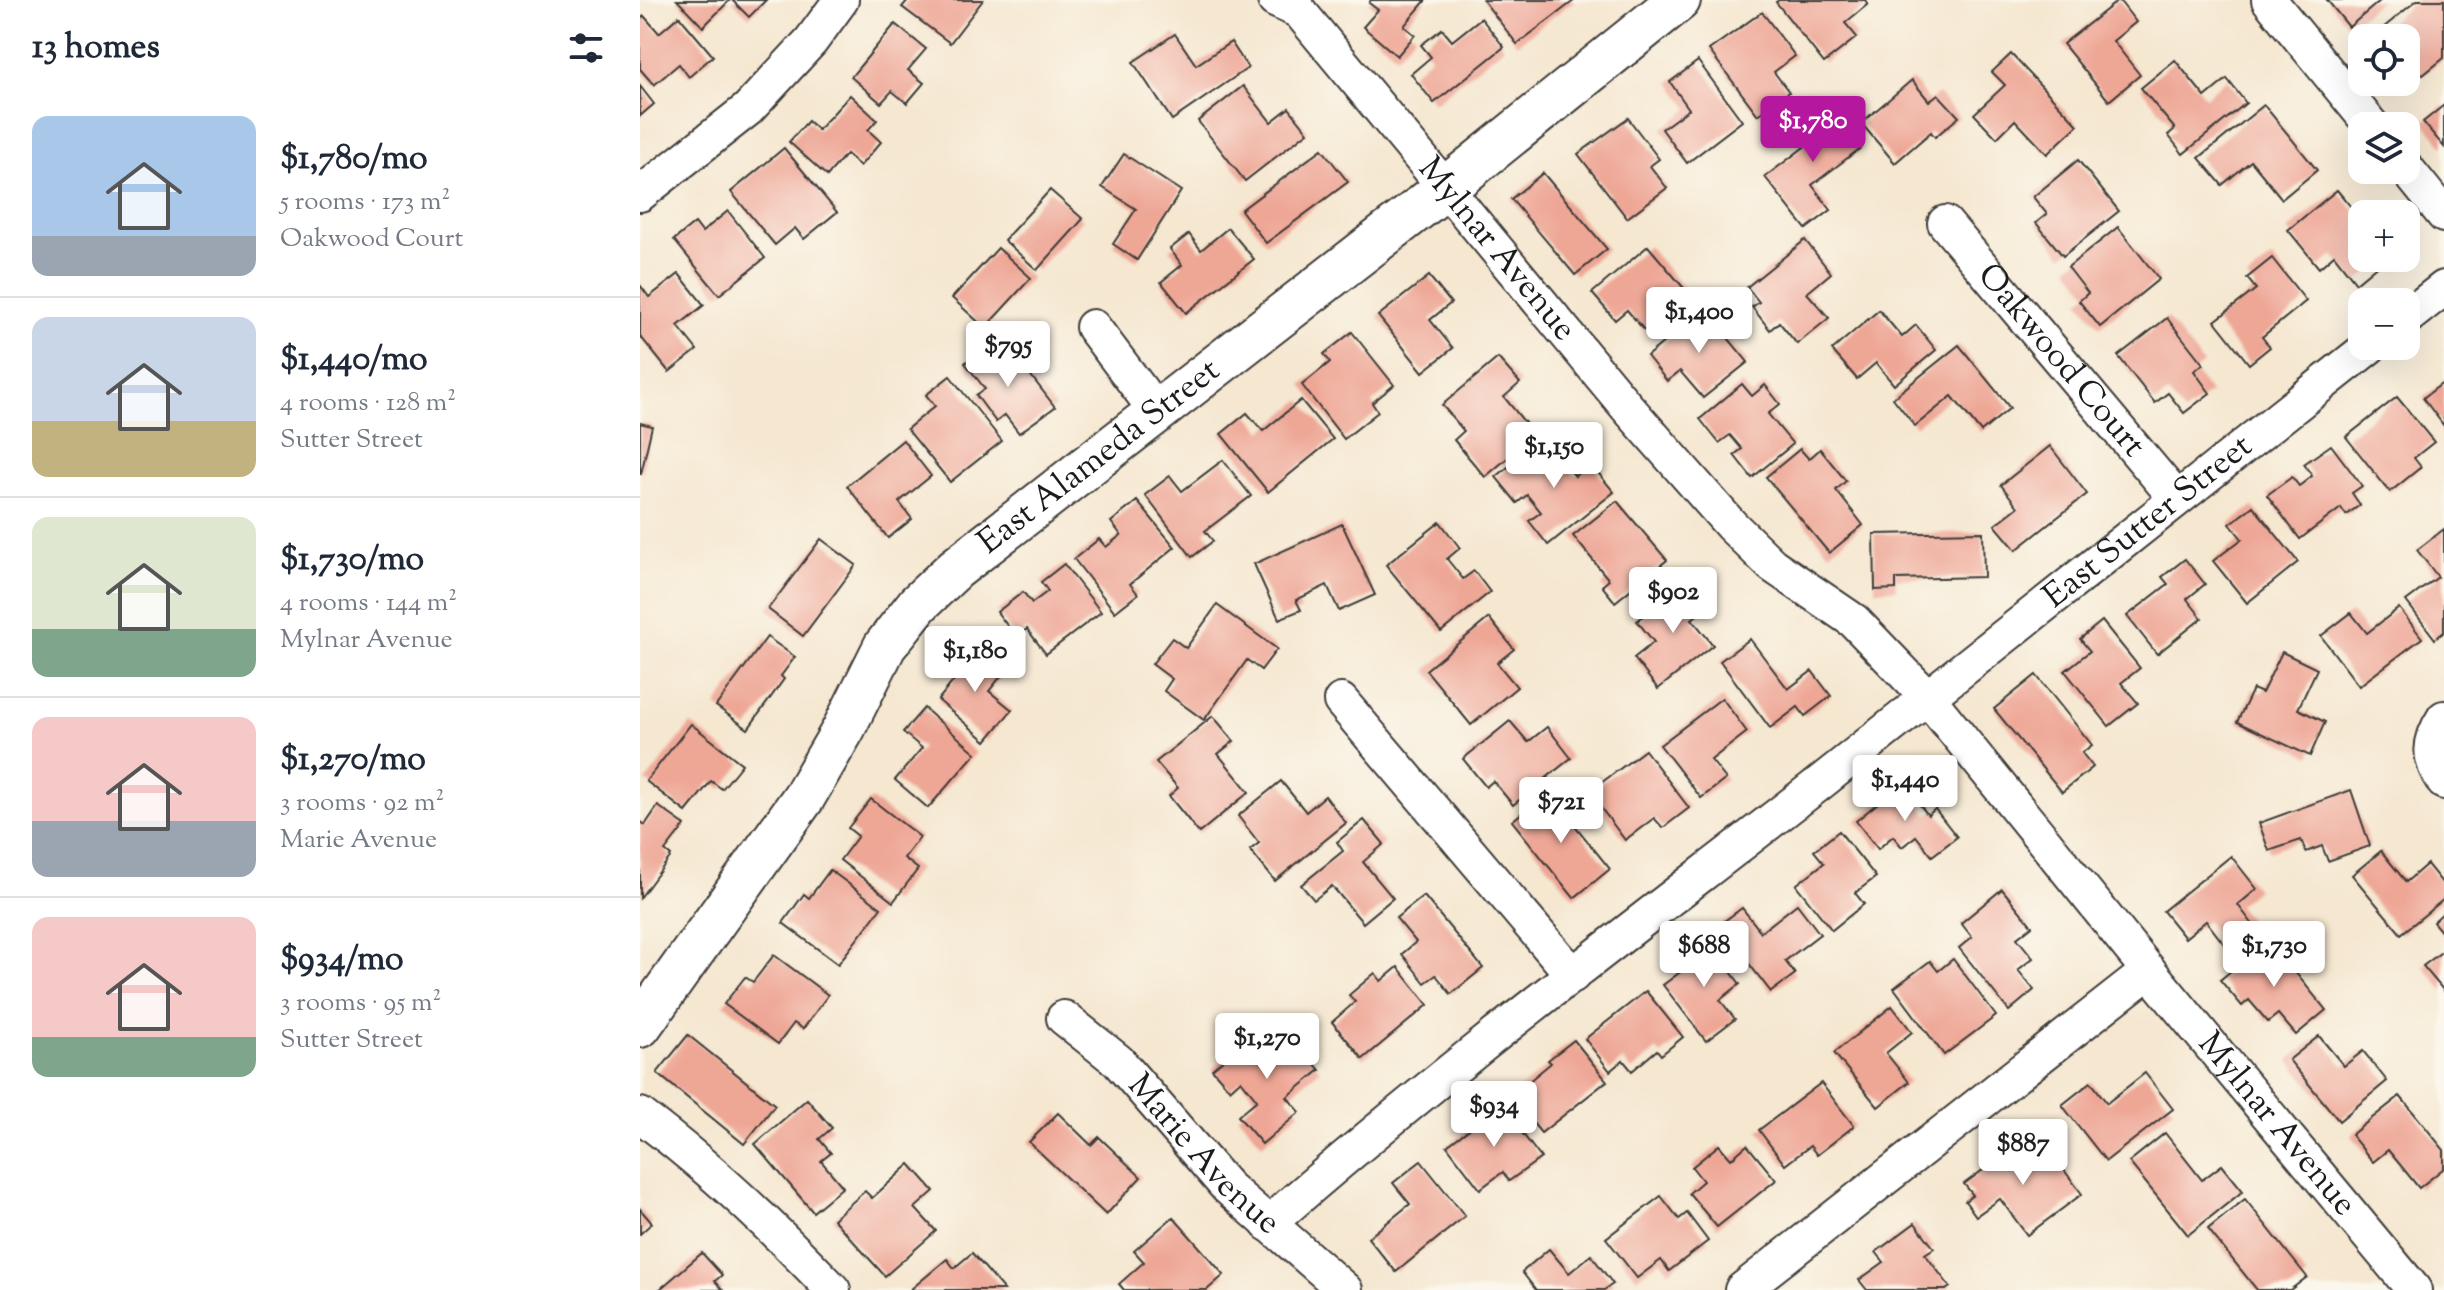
<!DOCTYPE html>
<html lang="en">
<head>
<meta charset="utf-8">
<style>
	body { margin:0; font-family:"Sorts Mill Goudy",serif; background:#f6f6f7; color:#1f2937; height:100vh; display:flex; flex-direction:column; font-size:30px; white-space:nowrap }
	* { box-sizing:border-box; margin:0 }
	p { font-size:26px; color:#747a83 }
	.icon { flex:none; width:44px; height:44px; fill:none; stroke:currentColor; stroke-width:2; stroke-linecap:round; stroke-linejoin:round }
	.map { position:relative; flex:1; overflow:hidden }
	.sheet { display:flex; flex-direction:column; background:#fff; width:640px }
	.sheet>* { flex:none }
	.tools { position:absolute; left:1708px; top:24px; display:grid; gap:16px }
	.tools a { display:grid; place-items:center; width:72px; height:72px; border-radius:16px; background:#fff; box-shadow:0 8px 32px #0002; font-size:40px }
	.price { position:absolute; translate:-50% -68px; padding:0 18px; border-radius:8px; background:#fff; color:#222; font-size:26px; line-height:52px; filter:drop-shadow(0 2px 4px #0008) }
	.price::after { content:''; position:absolute; left:50%; top:48px; width:24px; height:18px; margin-left:-12px; background:inherit; clip-path:polygon(0 0,100% 0,50% 100%) }
	.price.on { background:#b5179e; color:#fff }
	ul { padding:0; list-style:none }
	li { display:flex; align-items:center; gap:24px; height:200px; padding:0 32px }
	li+li { border-top:2px solid #e0e1e3 }
	li span { display:grid; place-items:center; flex:none; width:224px; height:160px; border-radius:16px; color:#555 }
	li>.icon { margin-inline-start:auto }
	span .icon { width:96px; height:96px; fill:#fffc; stroke-width:1 }
	li b { font-size:34px }
	h2 { display:flex; justify-content:space-between; align-items:center; height:96px; padding:0 32px; font-size:34px }
	main { display:flex; flex:1; min-height:0 }
	.map>svg:first-child { display:block }
</style>
</head>
<body>
<main>
<section class="sheet">
<h2>13 homes<svg class="icon" aria-label="filters" viewBox="0 0 24 24"><path d="M4 7h16M4 17h16"/><circle cx="9" cy="7" r="2"/><circle cx="15" cy="17" r="2"/></svg></h2>
<ul>
<li><span style="background:linear-gradient(#a9c7e8 75%,#9aa5b1 0)"><svg class="icon" aria-label="home" viewBox="0 0 24 24"><path d="M3 11l9-7 9 7M6 9v11h12V9"/></svg></span><div><b>$1,780/mo</b><p>5 rooms · 173 m²</p><p>Oakwood Court</p></div></li>
<li><span style="background:linear-gradient(#c9d6e8 65%,#c2b280 0)"><svg class="icon" aria-label="home" viewBox="0 0 24 24"><path d="M3 11l9-7 9 7M6 9v11h12V9"/></svg></span><div><b>$1,440/mo</b><p>4 rooms · 128 m²</p><p>Sutter Street</p></div></li>
<li><span style="background:linear-gradient(#dfe7d0 70%,#7fa58c 0)"><svg class="icon" aria-label="home" viewBox="0 0 24 24"><path d="M3 11l9-7 9 7M6 9v11h12V9"/></svg></span><div><b>$1,730/mo</b><p>4 rooms · 144 m²</p><p>Mylnar Avenue</p></div></li>
<li><span style="background:linear-gradient(#f6c9c9 65%,#9aa5b1 0)"><svg class="icon" aria-label="home" viewBox="0 0 24 24"><path d="M3 11l9-7 9 7M6 9v11h12V9"/></svg></span><div><b>$1,270/mo</b><p>3 rooms · 92 m²</p><p>Marie Avenue</p></div></li>
<li><span style="background:linear-gradient(#f6c9c9 75%,#7fa58c 0)"><svg class="icon" aria-label="home" viewBox="0 0 24 24"><path d="M3 11l9-7 9 7M6 9v11h12V9"/></svg></span><div><b>$934/mo</b><p>3 rooms · 95 m²</p><p>Sutter Street</p></div></li>
</ul>
</section>
<div class="map">
<svg width="1804" height="1290" viewBox="0 0 1804 1290">
	<rect width="100%" height="100%" fill="#fbf7ec"/>
	<filter id="ink" filterUnits="userSpaceOnUse"><feTurbulence type="fractalNoise" baseFrequency=".0125" numOctaves="2"/><feDisplacementMap in="SourceGraphic" scale="16" xChannelSelector="R" yChannelSelector="G"/><feConvolveMatrix kernelMatrix="1 2 1 2 8 2 1 2 1" color-interpolation-filters="sRGB"/></filter>
	<filter id="wash" filterUnits="userSpaceOnUse"><feTurbulence type="fractalNoise" baseFrequency=".006" numOctaves="4" result="noise"/><feDisplacementMap in="SourceGraphic" scale="32" xChannelSelector="R" yChannelSelector="G"/><feGaussianBlur stdDeviation="1.8" result="paint"/><feColorMatrix in="noise" values="0 0 0 0 0 0 0 0 0 0 0 0 0 0 0 0 0 1.4 0 .05"/><feComposite in="paint" operator="in"/></filter>
	<g filter="url(#wash)">
		<rect width="100%" height="100%" fill="#f5e7d0"/>
		<g id="blocks">
			<g fill="#eea695">
				<polygon points="37,0 90,0 63,27"/>
				<polygon points="92,0 126,0 109,17"/>
				<polygon points="268,0 343,0 310,43 262,7"/>
				<polygon points="731,0 786,0 764,26 775,35 757,56 723,27 738,10 729,3"/>
				<polygon points="843,0 935,0 877,44"/>
				<polygon points="1139,0 1225,0 1228,4 1205,23 1217,37 1184,63 1136,2"/>
				<polygon points="1479,0 1496,22 1473,41 1500,75 1469,101 1423,44"/>
				<polygon points="1687,0 1741,0 1709,27"/>
				<polygon points="1777,0 1804,0 1804,58 1783,75 1766,55 1766,38 1731,38"/>
				<polygon points="1122,12 1155,56 1134,72 1149,92 1118,115 1069,50"/>
				<polygon points="4,16 19,33 39,16 73,56 49,77 39,64 14,85 0,69 0,19"/>
				<polygon points="841,18 864,47 794,103 771,74 791,57 781,45 802,29 812,41"/>
				<polygon points="255,24 286,49 268,70 284,83 267,103 252,91 241,103 211,77"/>
				<polygon points="535,34 556,65 591,42 608,68 532,120 493,62"/>
				<polygon points="1371,54 1438,125 1407,154 1375,120 1357,138 1334,114 1365,85 1352,72"/>
				<polygon points="1535,60 1565,97 1587,79 1606,103 1543,154 1528,135 1535,129 1501,88"/>
				<polygon points="1058,61 1102,121 1047,163 1022,129 1049,109 1030,82"/>
				<polygon points="1272,80 1289,101 1298,94 1319,117 1295,137 1291,132 1255,163 1221,123"/>
				<polygon points="0,86 14,104 0,116"/>
				<polygon points="603,86 631,122 649,108 668,132 605,181 558,121"/>
				<polygon points="210,95 237,120 228,130 241,142 220,166 206,154 187,176 149,142 168,121 178,130"/>
				<polygon points="1189,104 1222,147 1172,185 1191,210 1166,229 1125,177 1164,147 1152,132"/>
				<polygon points="1624,105 1677,170 1642,199 1611,161 1582,185 1559,158"/>
				<polygon points="1804,105 1804,147 1783,122"/>
				<polygon points="988,118 1019,159 1010,166 1027,188 987,218 938,154"/>
				<polygon points="144,148 197,212 164,239 155,228 135,245 91,192"/>
				<polygon points="682,149 708,182 626,243 601,210"/>
				<polygon points="484,154 541,191 497,260 473,244 496,209 462,187"/>
				<polygon points="1438,160 1479,211 1423,256 1396,223 1407,214 1393,197"/>
				<polygon points="903,173 967,249 935,275 871,199"/>
				<polygon points="410,190 443,219 397,270 364,240"/>
				<polygon points="1697,190 1722,220 1722,258 1746,258 1716,283 1694,255 1679,268 1648,230"/>
				<polygon points="88,211 125,258 79,295 34,240 55,223 62,232"/>
				<polygon points="1478,227 1519,279 1460,327 1439,301 1448,293 1428,267"/>
				<polygon points="588,228 614,259 546,313 521,282 542,265 530,249 549,234 561,250"/>
				<polygon points="1165,240 1191,273 1167,293 1189,318 1157,344 1139,322 1130,330 1112,307 1119,302 1107,287"/>
				<polygon points="1008,246 1048,293 1004,330 987,310 975,320 952,293"/>
				<polygon points="358,248 391,278 345,328 312,298"/>
				<polygon points="1632,258 1666,301 1622,337 1630,347 1609,364 1575,321 1616,289 1607,278"/>
				<polygon points="39,274 64,305 38,326 57,350 29,372 0,336 0,285 9,297"/>
				<polygon points="789,276 811,303 790,320 813,348 783,372 738,316"/>
				<polygon points="1064,309 1108,362 1063,398 1040,371 1027,381 1007,356"/>
				<polygon points="1239,310 1262,337 1276,325 1296,350 1254,385 1236,363 1217,379 1192,350"/>
				<polygon points="1527,318 1563,364 1554,371 1570,393 1544,413 1528,393 1515,403 1478,356"/>
				<polygon points="712,332 754,385 732,403 738,412 704,439 662,385 690,362 684,354"/>
				<polygon points="351,343 369,366 378,359 415,407 379,433 365,415 356,422 336,395 345,389 325,363"/>
				<polygon points="1319,345 1370,408 1341,432 1312,396 1275,426 1253,398"/>
				<polygon points="858,358 880,383 864,397 895,435 845,477 814,440 824,431 802,405"/>
				<polygon points="310,376 362,441 310,482 267,429 295,406 286,395"/>
				<polygon points="1804,382 1804,426 1783,398"/>
				<polygon points="1102,384 1112,396 1125,385 1140,404 1128,414 1153,444 1112,478 1094,455 1102,449 1090,435 1079,443 1060,419"/>
				<polygon points="1757,397 1794,442 1774,458 1781,467 1750,492 1706,437"/>
				<polygon points="661,400 693,439 628,492 581,434 607,413 623,431"/>
				<polygon points="0,423 12,426 1,474 0,474"/>
				<polygon points="904,438 935,476 950,463 974,492 908,545 889,521 901,512 887,495 877,503 856,477"/>
				<polygon points="263,440 291,476 259,502 272,519 248,538 207,486"/>
				<polygon points="1691,445 1722,486 1712,493 1720,505 1706,515 1701,508 1660,539 1627,495 1652,477 1659,486 1672,476 1664,464"/>
				<polygon points="1410,446 1447,494 1376,550 1355,525 1378,507 1361,485"/>
				<polygon points="1160,449 1169,459 1180,449 1206,481 1196,490 1223,525 1189,553 1126,477"/>
				<polygon points="583,460 611,496 565,531 573,541 552,557 505,495 530,476 542,491"/>
				<polygon points="497,501 535,547 490,584 498,594 475,612 434,559 459,539 466,547 481,535 471,522"/>
				<polygon points="977,501 1027,560 975,602 962,586 969,580 933,536"/>
				<polygon points="1613,506 1658,562 1607,603 1573,561 1602,539 1590,524"/>
				<polygon points="800,522 820,548 807,559 823,579 834,571 850,592 801,632 746,565"/>
				<polygon points="702,524 735,595 699,611 687,585 656,600 661,610 639,619 614,564"/>
				<polygon points="1804,529 1804,632 1795,639 1766,601 1798,577 1777,550"/>
				<polygon points="1343,532 1344,577 1256,579 1256,589 1235,590 1234,534"/>
				<polygon points="181,539 216,565 163,636 128,609"/>
				<polygon points="1545,559 1565,584 1547,599 1562,618 1517,654 1487,616 1528,584 1522,577"/>
				<polygon points="424,564 461,612 406,654 387,629 376,637 357,612 383,592 392,603 408,591 401,582"/>
				<polygon points="1048,580 1068,606 1052,619 1073,645 1018,689 994,658 1014,642 997,621"/>
				<polygon points="577,605 637,649 621,670 607,660 564,720 524,691 532,679 512,664 532,638 546,648"/>
				<polygon points="1759,608 1782,638 1719,686 1681,636 1711,613 1727,633"/>
				<polygon points="849,618 874,649 857,663 877,687 831,725 786,670"/>
				<polygon points="1462,621 1500,668 1481,683 1498,703 1469,726 1425,671 1450,651 1440,639"/>
				<polygon points="127,637 155,657 141,676 144,679 108,729 76,706"/>
				<polygon points="1110,639 1148,689 1172,671 1191,696 1165,716 1158,707 1130,728 1080,661"/>
				<polygon points="327,645 362,675 349,691 372,710 346,741 298,700 316,678 306,670"/>
				<polygon points="1642,652 1677,669 1658,709 1685,722 1670,756 1597,722 1613,689 1622,693"/>
				<polygon points="1396,675 1452,745 1442,753 1453,767 1422,792 1354,709"/>
				<polygon points="1082,698 1107,732 1071,760 1086,779 1061,798 1020,745"/>
				<polygon points="284,708 336,753 288,808 255,780 282,748 263,732"/>
				<polygon points="573,716 594,741 578,754 609,792 559,833 529,796 538,788 516,762"/>
				<polygon points="870,721 888,742 907,727 931,758 873,805 853,781 846,787 823,759"/>
				<polygon points="51,724 102,764 82,789 71,781 46,812 6,781"/>
				<polygon points="1005,750 1049,808 1023,828 1014,818 985,840 949,792"/>
				<polygon points="641,781 666,812 685,796 706,823 635,881 610,850 619,843 598,816"/>
				<polygon points="1262,783 1288,815 1295,809 1317,837 1292,856 1276,836 1262,847 1253,836 1238,849 1216,821"/>
				<polygon points="1711,790 1730,846 1688,861 1682,846 1666,852 1661,840 1629,851 1619,823"/>
				<polygon points="908,792 970,869 934,898 872,821"/>
				<polygon points="231,799 280,837 264,858 278,869 253,902 200,860 218,836 208,828"/>
				<polygon points="18,806 45,825 25,851 31,856 0,898 0,821 5,825"/>
				<polygon points="724,820 744,844 723,862 753,898 723,923 692,886 674,900 661,885 703,851 697,842"/>
				<polygon points="1199,831 1236,877 1215,893 1224,904 1192,930 1156,885 1184,863 1174,851"/>
				<polygon points="1741,851 1766,882 1787,864 1804,885 1804,899 1761,934 1712,875"/>
				<polygon points="1591,856 1617,889 1598,905 1614,926 1587,948 1566,921 1545,938 1523,911"/>
				<polygon points="190,870 241,908 198,964 143,923 164,894 169,898"/>
				<polygon points="1362,889 1392,926 1377,938 1393,958 1378,970 1394,990 1369,1011 1319,948 1332,937 1321,923"/>
				<polygon points="784,896 843,968 811,994 796,975 785,983 762,954 776,942 756,918"/>
				<polygon points="1157,904 1180,934 1145,961 1155,974 1131,992 1079,925 1102,908 1121,932"/>
				<polygon points="1804,912 1804,935 1793,922"/>
				<polygon points="1065,937 1100,984 1080,1000 1095,1019 1066,1041 1023,985 1047,967 1040,957"/>
				<polygon points="1629,940 1686,1010 1656,1035 1638,1014 1628,1022 1609,1000 1602,1006 1580,980"/>
				<polygon points="1804,950 1804,991 1783,966"/>
				<polygon points="134,955 188,995 163,1029 154,1023 138,1044 84,1004 105,977 113,982"/>
				<polygon points="1313,959 1356,1016 1304,1055 1254,988 1290,961 1298,971"/>
				<polygon points="758,967 788,1005 723,1059 692,1022 715,1002 709,995 735,973 741,981"/>
				<polygon points="1006,991 1043,1037 1021,1055 1017,1050 992,1071 983,1060 970,1071 945,1039"/>
				<polygon points="1252,1006 1272,1032 1246,1053 1269,1082 1238,1107 1194,1053"/>
				<polygon points="624,1026 647,1053 658,1044 680,1070 647,1097 660,1112 622,1144 598,1116 617,1100 601,1080 590,1090 572,1069"/>
				<polygon points="48,1035 135,1105 104,1144 17,1073"/>
				<polygon points="1679,1036 1704,1066 1723,1051 1747,1081 1699,1121 1649,1060"/>
				<polygon points="934,1040 967,1081 901,1133 871,1096 911,1063 908,1060"/>
				<polygon points="1505,1073 1533,1109 1466,1161 1422,1105 1451,1082 1467,1103"/>
				<polygon points="1181,1083 1214,1126 1177,1155 1170,1146 1145,1165 1119,1130"/>
				<polygon points="1760,1096 1804,1150 1804,1168 1779,1188 1748,1150 1733,1162 1711,1135"/>
				<polygon points="167,1099 192,1128 179,1139 191,1153 181,1161 203,1187 173,1212 115,1144"/>
				<polygon points="861,1105 901,1158 869,1181 863,1172 840,1189 807,1146"/>
				<polygon points="418,1113 451,1145 459,1137 501,1177 466,1215 389,1142"/>
				<polygon points="1525,1133 1562,1180 1582,1165 1603,1191 1548,1235 1489,1162"/>
				<polygon points="1382,1141 1396,1159 1409,1150 1442,1194 1387,1235 1360,1199 1336,1216 1325,1201 1333,1195 1324,1184"/>
				<polygon points="1079,1145 1091,1159 1107,1145 1136,1180 1077,1227 1049,1193 1063,1181 1052,1167"/>
				<polygon points="781,1161 825,1216 756,1272 728,1238 770,1204 753,1183"/>
				<polygon points="270,1164 294,1191 275,1208 296,1231 245,1276 193,1219 225,1191 232,1198"/>
				<polygon points="1021,1196 1039,1219 1047,1213 1068,1241 1029,1271 1021,1260 997,1278 966,1238"/>
				<polygon points="1605,1199 1667,1277 1650,1290 1617,1290 1568,1229"/>
				<polygon points="0,1209 12,1223 0,1234"/>
				<polygon points="533,1217 584,1275 567,1290 484,1290 479,1284 504,1262 494,1251"/>
				<polygon points="1275,1223 1294,1248 1285,1254 1310,1287 1306,1290 1227,1290 1219,1280 1244,1262 1236,1252"/>
				<polygon points="909,1249 929,1273 951,1255 973,1284 964,1290 896,1290 882,1272"/>
				<polygon points="62,1253 82,1275 75,1281 83,1290 19,1290"/>
				<polygon points="332,1253 364,1290 270,1290 307,1259 314,1268"/>
			</g>
		</g>
	</g>
	<g filter="url(#ink)">
		<use href="#blocks" fill-opacity="0" stroke="#3d3a37" stroke-width="2"/>
		<g fill="none" stroke-linecap="round" stroke-linejoin="round">
			<defs>
				<g id="minor">
					<path id="s1" d="M635 0 659 11 987 407 1091 525 1132 565 1214 621 1288 698 1509 971 1774 1290"/>
					<polyline points="1629,0 1732,126"/>
					<polyline points="1766,168 1804,215"/>
					<polyline points="0,194 108,109 171,41 201,0"/>
					<path id="s2" d="M1305 223 1536 498"/>
					<polyline points="1766,318 1804,288"/>
					<polyline points="453,327 517,412"/>
					<polyline points="701,701 933,975"/>
					<path d="M1804 718C1789 741 1788 759 1804 782"/>
					<path id="s3" d="M424 1018 478 1061 587 1187 705 1290"/>
					<path d="M0 1115C70 1167 132 1226 193 1290"/>
					<path id="s4" d="M628 1224C805 1068 995 927 1181 782 1365 638 1546 490 1730 346"/>
					<polyline points="1102,1290 1509,971"/>
				</g>
				<g id="tertiary">
					<path id="s5" d="M0 1026 164 797 203 730 245 646 278 604 315 569 804 189 1039 0"/>
				</g>
			</defs>
			<use href="#minor" stroke="#3d3a37" stroke-width="38"/>
			<use href="#tertiary" stroke="#3d3a37" stroke-width="46"/>
			<use href="#minor" stroke="#fff" stroke-width="34"/>
			<use href="#tertiary" stroke="#fff" stroke-width="42"/>
		</g>
	</g>
	<g text-anchor="middle" dominant-baseline="central" stroke-width="8" stroke-linejoin="round" paint-order="stroke">
		<g font-size="34" fill="#1c1c1c" stroke="#fbf7ec">
			<text stroke="none"><textPath href="#s1" startOffset="336">Mylnar Avenue</textPath></text>
			<text stroke="none"><textPath href="#s2" startOffset="180">Oakwood Court</textPath></text>
			<text stroke="none"><textPath href="#s5" startOffset="740">East Alameda Street</textPath></text>
			<text stroke="none"><textPath href="#s4" startOffset="1126">East Sutter Street</textPath></text>
			<text stroke="none"><textPath href="#s1" startOffset="1512">Mylnar Avenue</textPath></text>
			<text stroke="none"><textPath href="#s3" startOffset="196">Marie Avenue</textPath></text>
		</g>
	</g>
</svg>
<div class="tools">
<a><svg class="icon" aria-label="locate" viewBox="0 0 24 24"><circle cx="12" cy="12" r="6"/><path d="M12 2v4M12 18v4M2 12h4M18 12h4"/></svg></a>
<a><svg class="icon" aria-label="layers" viewBox="0 0 24 24"><path d="M12 4l9 5-9 5-9-5zM3 14l9 5 9-5"/></svg></a>
<a>+</a>
<a>−</a>
</div>
<b class="price on" style="left:1173px;top:164px">$1,780</b>
<b class="price" style="left:1059px;top:355px">$1,400</b>
<b class="price" style="left:368px;top:389px">$795</b>
<b class="price" style="left:914px;top:490px">$1,150</b>
<b class="price" style="left:1033px;top:635px">$902</b>
<b class="price" style="left:335px;top:694px">$1,180</b>
<b class="price" style="left:1265px;top:823px">$1,440</b>
<b class="price" style="left:921px;top:845px">$721</b>
<b class="price" style="left:1064px;top:989px">$688</b>
<b class="price" style="left:1634px;top:989px">$1,730</b>
<b class="price" style="left:627px;top:1081px">$1,270</b>
<b class="price" style="left:854px;top:1149px">$934</b>
<b class="price" style="left:1383px;top:1187px">$887</b>
</div>
</main>
</body>
</html>
